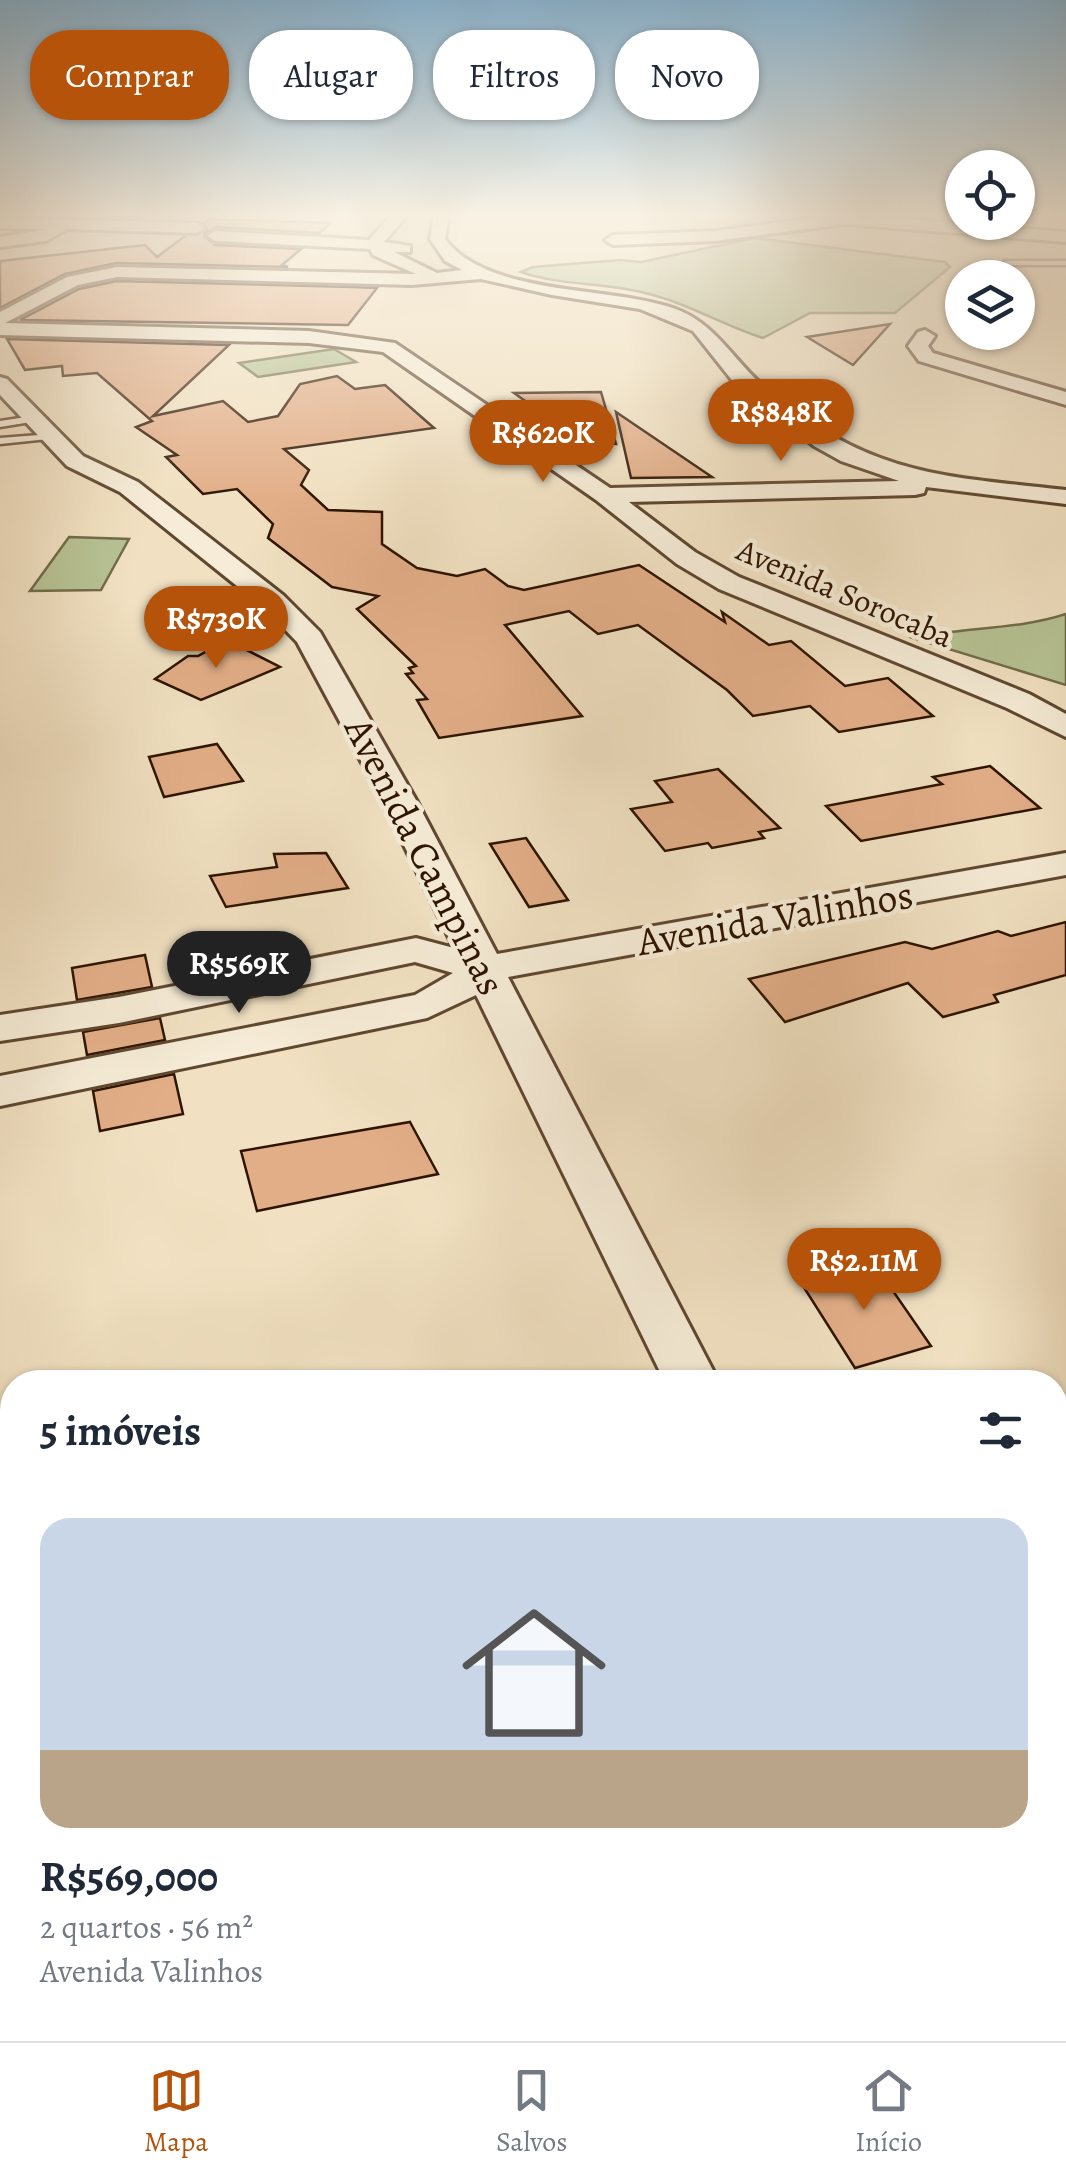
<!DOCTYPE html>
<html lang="pt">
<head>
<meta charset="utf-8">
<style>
	body { margin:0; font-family:Alegreya,serif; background:#f6f6f7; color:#1f2937; height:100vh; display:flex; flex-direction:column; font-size:38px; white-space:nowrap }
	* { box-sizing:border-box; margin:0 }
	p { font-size:32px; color:#747a83 }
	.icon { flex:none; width:55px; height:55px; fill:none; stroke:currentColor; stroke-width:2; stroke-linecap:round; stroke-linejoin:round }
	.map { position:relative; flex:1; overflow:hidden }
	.details { position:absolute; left:0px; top:1370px; width:1068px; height:672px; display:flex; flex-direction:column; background:#fff; border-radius:40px 40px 0 0; box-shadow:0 2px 8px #0004 }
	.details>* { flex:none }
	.hud { position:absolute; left:30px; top:30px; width:1008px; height:90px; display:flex; gap:20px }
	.fabs { position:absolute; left:945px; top:150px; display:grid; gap:20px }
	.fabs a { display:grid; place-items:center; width:90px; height:90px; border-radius:50%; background:#fff; box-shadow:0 2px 8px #0004; font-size:50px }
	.price { position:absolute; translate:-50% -85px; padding:0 22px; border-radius:35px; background:#b45309; color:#fff; font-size:32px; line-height:65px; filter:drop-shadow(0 2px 5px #0008) }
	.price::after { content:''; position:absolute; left:50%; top:60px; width:30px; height:22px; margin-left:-15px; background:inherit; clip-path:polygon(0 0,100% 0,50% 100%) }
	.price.active { background:#222; color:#fff }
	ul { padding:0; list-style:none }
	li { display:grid; align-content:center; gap:20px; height:530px; padding:0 40px }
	li span { display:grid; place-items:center; height:310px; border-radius:30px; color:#555 }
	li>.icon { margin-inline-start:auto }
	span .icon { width:180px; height:180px; fill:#fffc; stroke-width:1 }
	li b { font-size:42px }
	h2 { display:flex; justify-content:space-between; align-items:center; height:120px; padding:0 40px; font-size:42px }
	.tag { padding:0 35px; border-radius:40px; background:#fff; box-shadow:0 2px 8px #0004; font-size:35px; line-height:90px }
	.tag.active { background:#b45309; color:#fff }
	.menu { display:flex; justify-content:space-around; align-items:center; height:140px; border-top:2px solid #e0e1e3; background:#fff; font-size:28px; color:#747a83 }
	.menu a { display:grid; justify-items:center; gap:5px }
	.menu .active { color:#b45309 }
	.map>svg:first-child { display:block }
</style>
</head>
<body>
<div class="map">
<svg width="1066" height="2041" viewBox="0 0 1066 2041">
	<rect width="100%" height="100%" fill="#f1e1c2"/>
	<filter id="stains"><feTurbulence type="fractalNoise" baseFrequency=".002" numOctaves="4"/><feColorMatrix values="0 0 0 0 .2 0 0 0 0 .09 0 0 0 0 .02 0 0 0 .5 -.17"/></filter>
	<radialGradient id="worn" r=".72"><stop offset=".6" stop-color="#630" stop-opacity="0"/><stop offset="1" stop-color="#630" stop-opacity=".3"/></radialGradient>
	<g fill="#b7c395" stroke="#726c4a" stroke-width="2.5">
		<path d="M755 238 945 262 950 267 895 313H810L763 338C722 325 688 303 645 293 604 282 561 286 521 272L533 267 620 260 641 262Z"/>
		<polygon points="334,349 356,362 258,377 239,363"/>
		<polygon points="69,537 129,539 101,590 30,591"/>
		<path d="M1066 614V685L913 638C964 627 1017 630 1066 614Z"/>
	</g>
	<g fill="#e2ae88" stroke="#2e1400" stroke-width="2.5">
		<polygon points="211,219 331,223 319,233 215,227 203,235 215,245 301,249 282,265 288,267 116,263 65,274 0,308 0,261 145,245 157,257 185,236 197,237 207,231 204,223"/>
		<polygon points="117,281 352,287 377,288 348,325 20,320 79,289"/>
		<polygon points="890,324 853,365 807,337"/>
		<polygon points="7,339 229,345 153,416 223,401 248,422 278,416 300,384 337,376 355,389 385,385 434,428 284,449 309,470 301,485 328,510 382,512 382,544 417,568 457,576 485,569 508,586 524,590 639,565 725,622 722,612 769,645 791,641 845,686 888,678 933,716 839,732 810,706 753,716 727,690 638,625 598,634 569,611 505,625 582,716 439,738 417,700 427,699 406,674 413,673 409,668 416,666 357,609 378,596 332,587 268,538 273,524 237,489 203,494 166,457 177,455 136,427 152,421 97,373 63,376 62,366 25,370"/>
		<polygon points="601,392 616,444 583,442 514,393"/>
		<polygon points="616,412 712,477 631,478"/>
		<polygon points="227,640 280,667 201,700 155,679 188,656 198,656"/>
		<polygon points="217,744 243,781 164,797 149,757"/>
		<polygon points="990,766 1040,808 861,841 826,806 942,784 933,777"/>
		<polygon points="718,769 780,828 759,832 764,838 712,848 708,843 665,851 631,809 672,802 655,781"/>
		<polygon points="526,838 568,900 529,907 490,844"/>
		<polygon points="326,853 348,888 226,907 210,876 277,867 274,854"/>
		<polygon points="1066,922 1066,975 994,995 998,1002 943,1017 908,983 785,1022 749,979 905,942 932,949 998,931 1011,936"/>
		<polygon points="145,955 152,987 77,1000 72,968"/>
		<polygon points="160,1018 165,1040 87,1055 83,1032"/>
		<polygon points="174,1074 183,1114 100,1131 93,1091"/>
		<polygon points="410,1122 438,1174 257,1211 241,1151"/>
		<polygon points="871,1259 931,1346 855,1368 798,1278"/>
	</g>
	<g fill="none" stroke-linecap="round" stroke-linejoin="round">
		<polyline stroke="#d4c2a5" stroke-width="16" stroke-dasharray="16 9" stroke-linecap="butt" points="187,235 215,236"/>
		<defs>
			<g id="service">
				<polygon points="1005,261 1066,261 1066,265 1002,265"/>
				<polygon points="33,416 37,421 0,427 0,421"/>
				<polygon points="52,434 53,436 48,439 0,444 0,438"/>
			</g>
			<g id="minor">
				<path d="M392 214H408L384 242 410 246V252H394L437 273 462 270 445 261 430 239 434 214H449L445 239C487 296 609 286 673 308 717 323 734 363 769 391 872 476 940 476 1066 490V504L926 487 924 493 915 495 629 502 695 552 739 577 1029 694 1066 714V737L1007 708 719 589 677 564 596 500 383 352 309 343 0 335V312L67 277 117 267 416 274 373 255 370 249 215 241 207 236 215 231 369 240ZM117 277 412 285 481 279 552 295 640 309 693 331 731 379 814 446 841 461 899 481 610 488 395 343 309 331 5 323 78 285Z"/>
				<polygon points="845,214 1066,232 1066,242 845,224 715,241 613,245 605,240 613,235 715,231"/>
				<polygon points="0,218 197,223 205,228 197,233 67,229 46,241 0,247 0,237 48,229 0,228"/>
				<polygon points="925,330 935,336 928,346 933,353 1066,392 1066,405 919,361 908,346 918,332"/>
				<polygon points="0,377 7,379 83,456 138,482 283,595 320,632 416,800 497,954 1066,853 1066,875 508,977 719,1382 665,1382 476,995 427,1018 0,1106 0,1076 415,995 453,973 415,962 119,1023 0,1041 0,1015 119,997 416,938 454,948 382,800 297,642 263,607 120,492 67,466 0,395"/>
				<polygon points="1066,1601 1066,1663 1055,1667 1055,1605"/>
				<polygon points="978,2030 1055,2030 1060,2041 982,2041"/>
			</g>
		</defs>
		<use href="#service" stroke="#5f4730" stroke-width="5"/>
		<use href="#minor" stroke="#5f4730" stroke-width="6"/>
		<use href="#service" fill="#f6ecd7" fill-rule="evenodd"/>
		<use href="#minor" fill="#f6ecd7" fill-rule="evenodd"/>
	</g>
	<linearGradient id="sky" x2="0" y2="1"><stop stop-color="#8ab7d6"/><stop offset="0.43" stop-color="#f9f2e4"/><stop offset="1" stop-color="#f9f2e4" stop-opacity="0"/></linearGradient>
	<rect width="1066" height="500" fill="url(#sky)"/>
	<g text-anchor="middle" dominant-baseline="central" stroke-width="9" stroke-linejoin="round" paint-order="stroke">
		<g font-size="32" fill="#2e1400" stroke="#f6ecd7">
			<text transform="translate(845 593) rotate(23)">Avenida Sorocaba</text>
		</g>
		<g font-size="40" fill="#2e1400" stroke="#f6ecd7">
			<text transform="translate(425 856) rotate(63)">Avenida Campinas</text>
			<text transform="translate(775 918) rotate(-10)">Avenida Valinhos</text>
		</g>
	</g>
	<rect width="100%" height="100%" filter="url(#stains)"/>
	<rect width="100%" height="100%" fill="url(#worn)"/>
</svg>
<div class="fabs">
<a><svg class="icon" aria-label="locate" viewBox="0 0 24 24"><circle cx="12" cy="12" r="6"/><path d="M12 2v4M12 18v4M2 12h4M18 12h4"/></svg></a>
<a><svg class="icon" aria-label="layers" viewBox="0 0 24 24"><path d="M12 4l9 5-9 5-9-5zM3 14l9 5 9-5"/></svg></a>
</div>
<b class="price" style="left:781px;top:464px">R$848K</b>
<b class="price" style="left:543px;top:485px">R$620K</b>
<b class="price" style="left:216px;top:671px">R$730K</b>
<b class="price active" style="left:239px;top:1016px">R$569K</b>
<b class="price" style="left:864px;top:1313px">R$2.11M</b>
<div class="hud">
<a class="tag active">Comprar</a>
<a class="tag">Alugar</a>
<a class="tag">Filtros</a>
<a class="tag">Novo</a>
</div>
<section class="details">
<h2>5 imóveis<svg class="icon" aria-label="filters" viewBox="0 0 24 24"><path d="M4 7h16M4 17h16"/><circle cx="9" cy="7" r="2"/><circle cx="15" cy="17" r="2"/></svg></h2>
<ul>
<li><span style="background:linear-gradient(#c9d6e8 75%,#b9a48a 0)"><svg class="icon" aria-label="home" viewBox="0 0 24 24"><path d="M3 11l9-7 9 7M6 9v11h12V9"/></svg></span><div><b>R$569,000</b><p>2 quartos · 56 m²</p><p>Avenida Valinhos</p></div></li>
</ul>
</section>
</div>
<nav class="menu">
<a class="active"><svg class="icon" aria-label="map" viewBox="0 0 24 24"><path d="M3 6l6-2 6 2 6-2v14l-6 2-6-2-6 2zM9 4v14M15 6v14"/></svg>Mapa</a>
<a><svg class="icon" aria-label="saved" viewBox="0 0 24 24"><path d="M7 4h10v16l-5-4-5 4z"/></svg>Salvos</a>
<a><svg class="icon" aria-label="home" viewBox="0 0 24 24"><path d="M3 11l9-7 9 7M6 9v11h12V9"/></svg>Início</a>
</nav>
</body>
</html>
